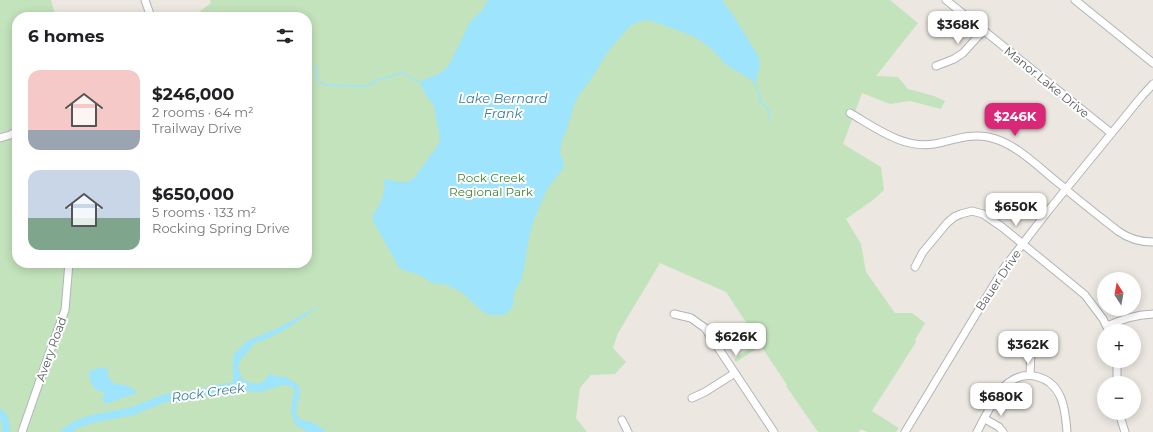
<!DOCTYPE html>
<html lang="en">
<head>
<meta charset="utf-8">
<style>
	body { margin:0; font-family:Montserrat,sans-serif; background:#f2f2f2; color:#202124; height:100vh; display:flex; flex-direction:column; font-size:15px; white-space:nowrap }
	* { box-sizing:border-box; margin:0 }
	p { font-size:13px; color:#757577 }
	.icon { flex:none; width:22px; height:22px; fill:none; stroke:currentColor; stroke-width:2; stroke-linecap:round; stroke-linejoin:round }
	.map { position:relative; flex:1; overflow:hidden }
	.drawer { position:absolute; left:12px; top:12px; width:300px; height:256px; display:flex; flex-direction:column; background:#fff; border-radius:16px; box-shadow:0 2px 10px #0003 }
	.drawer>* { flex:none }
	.needle { width:26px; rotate:349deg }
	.buttons { position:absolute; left:1097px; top:272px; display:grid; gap:8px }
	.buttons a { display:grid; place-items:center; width:44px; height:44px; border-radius:50%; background:#fff; box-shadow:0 2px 10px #0003; font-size:20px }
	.price { position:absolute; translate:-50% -34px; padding:0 9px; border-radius:8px; background:#fff; color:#222; font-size:13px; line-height:26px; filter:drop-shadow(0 1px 2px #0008) }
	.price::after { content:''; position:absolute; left:50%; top:24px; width:12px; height:9px; margin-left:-6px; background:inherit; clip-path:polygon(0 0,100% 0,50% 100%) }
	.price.active { background:#db2777; color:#fff }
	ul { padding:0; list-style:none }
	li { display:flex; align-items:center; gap:12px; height:100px; padding:0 16px }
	li span { display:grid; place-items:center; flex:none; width:112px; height:80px; border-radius:12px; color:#555 }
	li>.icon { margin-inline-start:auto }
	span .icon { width:48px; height:48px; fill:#fffc; stroke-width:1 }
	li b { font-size:17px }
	h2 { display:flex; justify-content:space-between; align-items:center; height:48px; padding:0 16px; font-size:17px }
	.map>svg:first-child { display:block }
</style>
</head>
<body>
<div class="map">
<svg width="1153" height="432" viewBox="0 0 1153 432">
	<rect width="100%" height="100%" fill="#ece7e0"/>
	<g fill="#c3e3bc">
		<polygon points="0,0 51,0 56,17 17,17 17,126 8,131 0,133"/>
		<polygon points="210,0 890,0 918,23 876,76 898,77 908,89 934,96 945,101 941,109 910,101 890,104 862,93 843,144 881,167 884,190 873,200 846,219 861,244 866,272 895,313 912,313 925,323 915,340 916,342 872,411 899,428 896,432 867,432 861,429 859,432 818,432 786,386 787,385 761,346 736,362 734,359 759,342 726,292 660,263 618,333 613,348 626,362 615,374 591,375 580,388 576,418 587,432 23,432 66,312 71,263 307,263 307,17 183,17 195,15 211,3"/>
		<polygon points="17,133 17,263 67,263 62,309 19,432 0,432 0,140"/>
	</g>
	<g fill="#9ee4fd">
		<path d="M488 0H722L733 15 759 57 760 65 756 82H754L744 75 736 71 725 64 713 50 700 40 690 35 658 23 646 20 638 22 630 26 609 50 591 79 580 93 575 102 566 132 562 140 560 152 564 164 562 170 547 189 535 217 530 233 524 268 521 281 516 289 513 299 514 303 511 309 507 313 501 315H489L482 311 461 292 451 287 444 284 432 283 420 275 400 269 373 221C372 214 375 212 378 207 382 200 386 189 384 181L387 179 398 182H408L414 178 438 145 440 139 434 106 426 95 421 86V82C432 74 441 77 450 63L470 22 483 9Z"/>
		<path d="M325 303 284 330 263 341 256 342 241 359 238 367 242 379C254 386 263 386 270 373 276 377 280 378 287 377L299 386 300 393 296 412 299 419 314 423 327 432H307L295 424 291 412 293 397 295 392 293 388 290 386 284 385 270 389 262 392 236 390 233 383V355L247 341 276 329Z"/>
		<path d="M102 367 107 369C109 389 118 381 130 387 133 388 135 391 137 393L106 404 101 399 104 396 105 392C93 392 89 381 89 371Z"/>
	</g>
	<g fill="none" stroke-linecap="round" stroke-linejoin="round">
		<g stroke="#9ee4fd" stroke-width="1.5">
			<polyline points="307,59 310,65 317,68 316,72 317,79 325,85 355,86 366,86 378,80 386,78 397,74 404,73 416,81 422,83"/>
			<polyline points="755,82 761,102 767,108 770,113 769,119"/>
		</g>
		<g stroke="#9ee4fd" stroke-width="8">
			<path d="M0 413C6 418 6 425 6 432"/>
			<polyline points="65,432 77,424 92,419 133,411 160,400 169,397 184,397 221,388 238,386 244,386"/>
		</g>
		<defs>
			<g id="minor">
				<polyline points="145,0 151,17"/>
				<polyline points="946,0 1111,133"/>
				<polyline points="1075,0 1153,63"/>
				<polyline points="936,66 954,59 963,53 983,31"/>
				<path d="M850 113C876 128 903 149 934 144 953 141 967 133 988 137 1015 142 1039 168 1061 185 1079 201 1099 216 1118 231 1129 239 1139 242 1153 242"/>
				<polyline points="0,138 10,135 17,131"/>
				<polyline points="915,267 923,252 947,223 954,217 961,214 972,211 983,214 1002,227 1085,295 1103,319 1109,331"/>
				<polyline points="674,314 691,318 705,328 774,432"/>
				<path d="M1107 326C1123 319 1135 315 1153 314"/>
				<polyline points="1117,361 1117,383"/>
				<polyline points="1030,375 1031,353 1037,340"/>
				<polyline points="692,398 705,392 735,373"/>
				<polyline points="1119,413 1125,432"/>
				<polyline points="985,419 999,427 1003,432"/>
				<polyline points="622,420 628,432"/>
				<polyline points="22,432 49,354 65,310 69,263"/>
				<polyline points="905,432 1004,268 1048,211 1142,96 1153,84"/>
				<path d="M977 432C984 419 997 391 1008 383 1026 369 1051 376 1060 396 1065 406 1066 420 1067 432"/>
			</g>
		</defs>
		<use href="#minor" stroke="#b1b4b8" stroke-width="9"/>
		<use href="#minor" stroke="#fff" stroke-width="7"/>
	</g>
	<g text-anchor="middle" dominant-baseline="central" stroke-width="4" stroke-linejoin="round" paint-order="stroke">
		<g font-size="12" fill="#595e61" stroke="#fff">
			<text transform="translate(1047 82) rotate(39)">Manor Lake Drive</text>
			<text transform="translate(998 280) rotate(-56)">Bauer Drive</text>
			<text transform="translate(51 349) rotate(-70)">Avery Road</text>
		</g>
		<g font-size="12" fill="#3f8336" stroke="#fff">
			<text x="491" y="177">Rock Creek<tspan x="491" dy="14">Regional Park</tspan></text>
		</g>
		<g font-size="13" font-style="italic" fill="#387b9c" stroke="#fff">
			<text x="503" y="98">Lake Bernard<tspan x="503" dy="15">Frank</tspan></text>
			<text transform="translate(208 392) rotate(-8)">Rock Creek</text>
		</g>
	</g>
</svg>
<div class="buttons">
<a><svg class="needle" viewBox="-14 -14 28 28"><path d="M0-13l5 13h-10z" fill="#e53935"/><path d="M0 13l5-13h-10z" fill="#757577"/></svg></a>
<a>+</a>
<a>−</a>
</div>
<b class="price" style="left:958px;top:45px">$368K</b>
<b class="price active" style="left:1015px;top:137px">$246K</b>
<b class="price" style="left:1016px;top:227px">$650K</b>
<b class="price" style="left:736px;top:357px">$626K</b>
<b class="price" style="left:1028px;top:365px">$362K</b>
<b class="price" style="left:1001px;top:417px">$680K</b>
<section class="drawer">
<h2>6 homes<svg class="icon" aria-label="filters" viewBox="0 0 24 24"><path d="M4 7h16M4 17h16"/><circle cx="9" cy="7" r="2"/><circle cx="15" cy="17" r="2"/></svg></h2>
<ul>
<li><span style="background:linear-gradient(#f6c9c9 75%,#9aa5b1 0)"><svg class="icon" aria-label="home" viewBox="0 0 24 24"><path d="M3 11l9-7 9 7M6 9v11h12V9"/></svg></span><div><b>$246,000</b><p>2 rooms · 64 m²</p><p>Trailway Drive</p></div></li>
<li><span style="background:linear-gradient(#c9d6e8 60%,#7fa58c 0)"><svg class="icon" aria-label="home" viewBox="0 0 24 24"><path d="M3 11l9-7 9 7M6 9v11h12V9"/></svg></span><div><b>$650,000</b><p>5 rooms · 133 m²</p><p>Rocking Spring Drive</p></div></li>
</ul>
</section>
</div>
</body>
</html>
